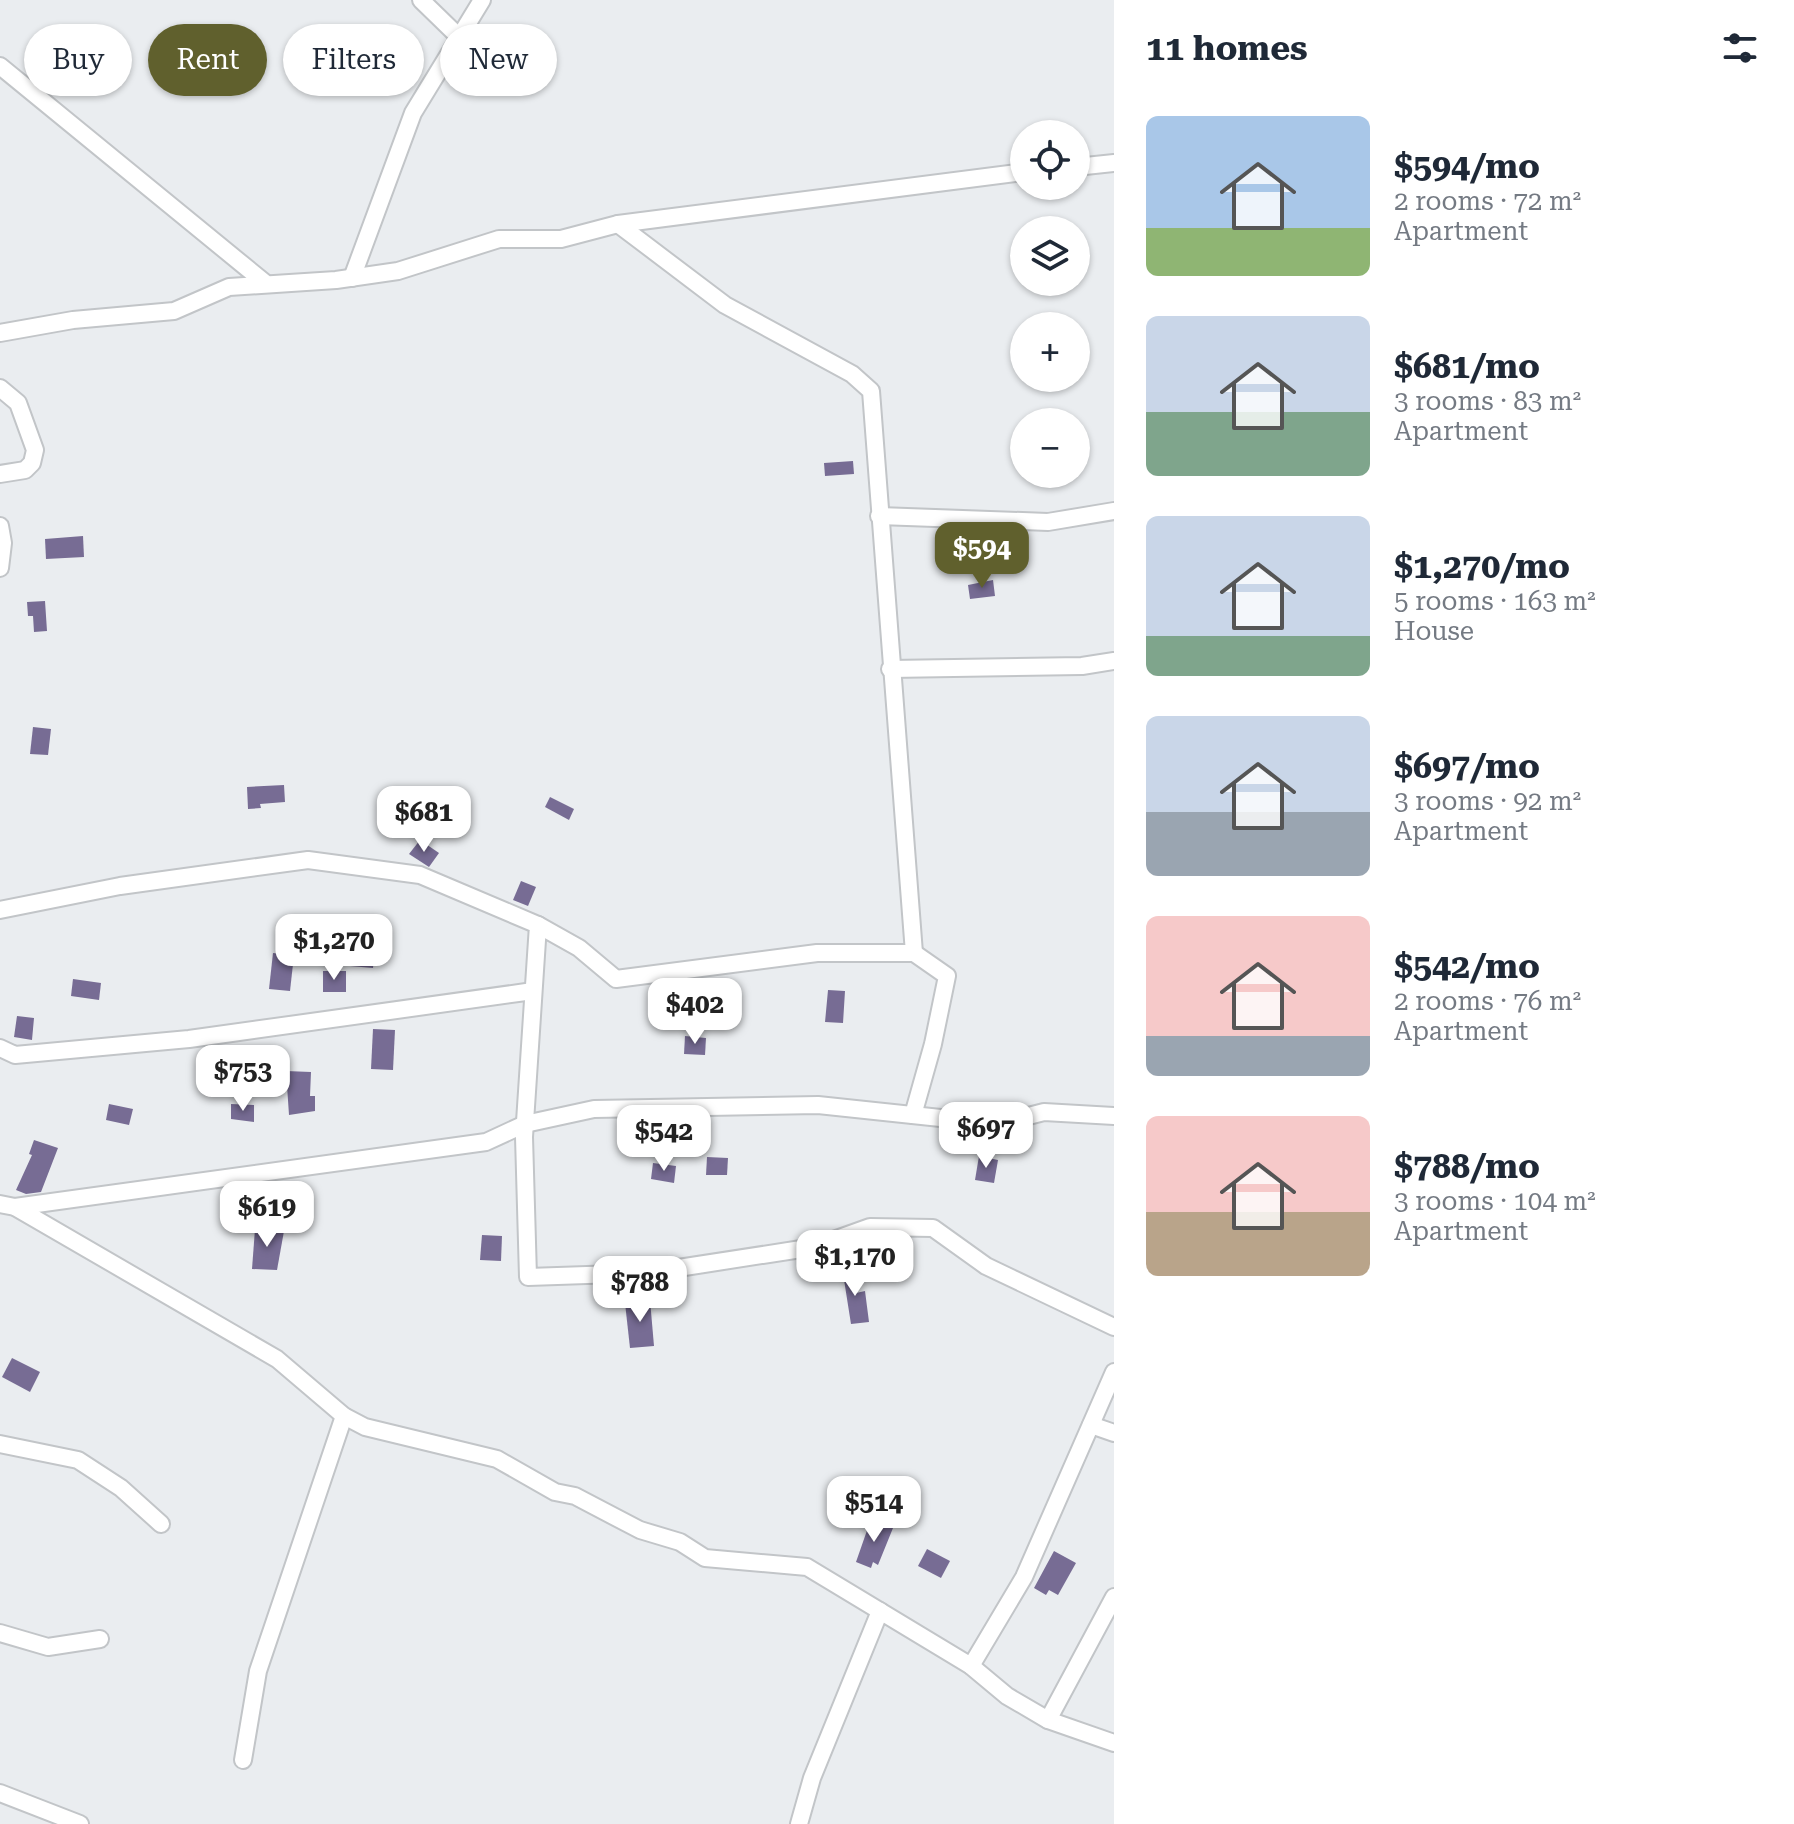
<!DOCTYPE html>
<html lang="en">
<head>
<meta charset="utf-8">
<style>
	body { margin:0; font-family:"Roboto Serif",serif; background:#f2f2f3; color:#1f2937; height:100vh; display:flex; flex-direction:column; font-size:30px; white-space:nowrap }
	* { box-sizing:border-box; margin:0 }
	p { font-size:26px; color:#747a83 }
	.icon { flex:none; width:44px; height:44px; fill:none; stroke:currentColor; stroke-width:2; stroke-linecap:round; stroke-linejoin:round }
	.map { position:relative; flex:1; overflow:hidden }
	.drawer { display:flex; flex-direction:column; background:#fff; width:680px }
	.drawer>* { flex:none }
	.hud { position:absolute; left:24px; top:24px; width:760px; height:72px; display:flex; gap:16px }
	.controls { position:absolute; left:1010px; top:120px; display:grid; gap:16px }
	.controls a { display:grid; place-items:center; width:80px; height:80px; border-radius:50%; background:#fff; box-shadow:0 2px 6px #0004; font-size:40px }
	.price { position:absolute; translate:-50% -68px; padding:0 18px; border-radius:16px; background:#fff; color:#222; font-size:26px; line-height:52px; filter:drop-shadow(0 2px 4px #0008) }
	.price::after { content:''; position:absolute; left:50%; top:48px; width:24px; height:18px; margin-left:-12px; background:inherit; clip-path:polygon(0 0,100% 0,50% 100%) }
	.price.active { background:#60602d; color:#fff }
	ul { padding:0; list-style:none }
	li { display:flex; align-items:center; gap:24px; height:200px; padding:0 32px }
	li span { display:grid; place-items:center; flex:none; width:224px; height:160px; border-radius:12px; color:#555 }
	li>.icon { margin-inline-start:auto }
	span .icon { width:96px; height:96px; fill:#fffc; stroke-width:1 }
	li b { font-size:34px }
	h2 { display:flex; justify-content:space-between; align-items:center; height:96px; padding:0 32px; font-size:34px }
	.tag { padding:0 28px; border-radius:36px; background:#fff; box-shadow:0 2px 6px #0004; font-size:28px; line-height:72px }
	.tag.active { background:#60602d; color:#fff }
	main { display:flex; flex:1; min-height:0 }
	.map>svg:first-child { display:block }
</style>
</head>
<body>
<main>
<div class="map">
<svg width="1114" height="1824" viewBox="0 0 1114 1824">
	<rect width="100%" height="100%" fill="#eaedf0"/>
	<g fill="#776c94">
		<polygon points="853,461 854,474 825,476 824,463"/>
		<polygon points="83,536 84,557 46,559 45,539"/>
		<polygon points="993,580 995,596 970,599 968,585"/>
		<polygon points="45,601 47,631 34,632 33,616 28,616 27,602"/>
		<polygon points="33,727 51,729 48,755 30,754"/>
		<polygon points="284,785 285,802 260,804 261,808 248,809 247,787"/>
		<polygon points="550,797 574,809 569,820 545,807"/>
		<polygon points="420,840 439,853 429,867 409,854"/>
		<polygon points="521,881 536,887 528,906 513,900"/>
		<polygon points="353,937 376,939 373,968 350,966"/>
		<polygon points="273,953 294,955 290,991 269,989"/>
		<rect x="323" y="971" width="23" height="21"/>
		<polygon points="73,979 101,983 99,1000 71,996"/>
		<polygon points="828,990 845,991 843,1023 825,1022"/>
		<polygon points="17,1016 34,1018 32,1040 14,1037"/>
		<polygon points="373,1029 395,1030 393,1070 371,1069"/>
		<polygon points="685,1036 706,1038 705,1055 684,1054"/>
		<polygon points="286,1071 311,1072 310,1096 315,1096 315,1111 289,1115"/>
		<polygon points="109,1104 133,1109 129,1125 106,1120"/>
		<polygon points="231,1104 254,1105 254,1122 231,1119"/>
		<polygon points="34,1140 58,1148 41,1192 26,1194 16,1190 32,1155 29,1154"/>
		<polygon points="979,1156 998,1160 994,1183 975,1180"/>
		<polygon points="707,1157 728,1158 727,1175 706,1175"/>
		<polygon points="653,1163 676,1166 674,1183 651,1179"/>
		<polygon points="255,1229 284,1231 277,1270 252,1269"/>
		<polygon points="482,1235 502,1236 501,1261 480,1260"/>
		<polygon points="842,1267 856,1267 856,1293 865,1291 869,1322 851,1324"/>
		<polygon points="650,1300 654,1346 630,1348 625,1303"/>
		<polygon points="12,1358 40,1372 30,1392 2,1377"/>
		<polygon points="871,1519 893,1528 878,1565 873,1562 871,1568 856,1562"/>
		<polygon points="927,1549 950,1561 941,1578 918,1566"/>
		<polygon points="1054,1551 1076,1563 1058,1595 1049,1590 1046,1595 1034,1588"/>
	</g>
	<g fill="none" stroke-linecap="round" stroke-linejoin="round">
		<defs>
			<g id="street">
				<polyline points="421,0 457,35"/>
				<polyline points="0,66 264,282"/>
				<polyline points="1076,167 1114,163"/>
				<polyline points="352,278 413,113 482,0"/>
				<polyline points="0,333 73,320 174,311 229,287 336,280 398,271 499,239 561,239 618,224 1024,172"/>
				<polyline points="0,388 18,403 35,450 32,463 25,470 0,474"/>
				<polyline points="879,516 1048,522 1114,511"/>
				<polyline points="0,526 3,543 0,568"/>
				<polyline points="890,669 1082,666 1114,661"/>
				<polyline points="0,910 120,886 308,860 420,875 538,925 524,1137 528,1277 646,1273 814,1247 870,1227 933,1228 986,1266 1114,1327"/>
				<polyline points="538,925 579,948 616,979 817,953 914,953 871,391 852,374 725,305 618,224"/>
				<polyline points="0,1048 15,1055 189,1039 533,991"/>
				<polyline points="913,1115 933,1044 947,976 914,953"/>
				<polyline points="0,1204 15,1207 277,1359 344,1416 365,1427 497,1459 555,1492 575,1496 640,1530 680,1542 705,1558 807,1567 971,1666 1007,1696 1048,1720 1114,1743"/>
				<polyline points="15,1207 486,1142 525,1124 594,1109 818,1105 997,1124 1044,1112 1114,1116"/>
				<polyline points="1091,1425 1114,1433"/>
				<polyline points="0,1444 78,1460 121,1488 161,1524"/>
				<polyline points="0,1633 48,1647 100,1639"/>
				<polyline points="971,1666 1024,1577 1114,1372"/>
				<polyline points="1048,1720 1114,1597"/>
				<polyline points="243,1760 258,1671 344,1416"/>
				<polyline points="0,1793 80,1824"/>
				<polyline points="799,1824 812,1778 880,1611"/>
			</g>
		</defs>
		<use href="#street" stroke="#c2c5c8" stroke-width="20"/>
		<use href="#street" stroke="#fff" stroke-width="16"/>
	</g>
</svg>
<div class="controls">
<a><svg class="icon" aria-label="locate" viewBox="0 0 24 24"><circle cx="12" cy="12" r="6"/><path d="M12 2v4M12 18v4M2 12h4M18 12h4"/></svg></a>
<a><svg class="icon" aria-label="layers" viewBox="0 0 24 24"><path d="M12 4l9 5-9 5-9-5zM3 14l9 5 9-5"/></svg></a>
<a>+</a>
<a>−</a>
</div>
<b class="price active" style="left:982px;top:590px">$594</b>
<b class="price" style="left:424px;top:854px">$681</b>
<b class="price" style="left:334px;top:982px">$1,270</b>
<b class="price" style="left:695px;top:1046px">$402</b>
<b class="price" style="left:243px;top:1113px">$753</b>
<b class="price" style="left:986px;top:1170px">$697</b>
<b class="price" style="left:664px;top:1173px">$542</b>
<b class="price" style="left:267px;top:1249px">$619</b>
<b class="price" style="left:855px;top:1298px">$1,170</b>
<b class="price" style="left:640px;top:1324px">$788</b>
<b class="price" style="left:874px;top:1544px">$514</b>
<div class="hud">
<a class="tag">Buy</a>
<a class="tag active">Rent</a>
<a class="tag">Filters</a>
<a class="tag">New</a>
</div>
</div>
<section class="drawer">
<h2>11 homes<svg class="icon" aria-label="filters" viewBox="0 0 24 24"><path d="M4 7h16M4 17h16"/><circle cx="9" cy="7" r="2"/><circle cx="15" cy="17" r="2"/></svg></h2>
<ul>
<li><span style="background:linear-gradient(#a9c7e8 70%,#8fb573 0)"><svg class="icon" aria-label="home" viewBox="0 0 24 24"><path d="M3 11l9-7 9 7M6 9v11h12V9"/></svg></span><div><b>$594/mo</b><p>2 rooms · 72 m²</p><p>Apartment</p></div></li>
<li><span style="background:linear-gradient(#c9d6e8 60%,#7fa58c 0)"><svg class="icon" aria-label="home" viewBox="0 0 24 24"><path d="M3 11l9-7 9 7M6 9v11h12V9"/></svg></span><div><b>$681/mo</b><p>3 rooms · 83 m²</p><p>Apartment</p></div></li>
<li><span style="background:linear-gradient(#c9d6e8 75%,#7fa58c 0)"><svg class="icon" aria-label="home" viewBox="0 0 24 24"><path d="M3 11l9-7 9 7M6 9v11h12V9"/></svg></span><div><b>$1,270/mo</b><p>5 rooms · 163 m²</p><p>House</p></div></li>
<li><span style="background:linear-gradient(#c9d6e8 60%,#9aa5b1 0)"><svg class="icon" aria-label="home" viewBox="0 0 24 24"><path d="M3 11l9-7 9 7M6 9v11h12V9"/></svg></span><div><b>$697/mo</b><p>3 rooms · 92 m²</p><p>Apartment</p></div></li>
<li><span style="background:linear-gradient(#f6c9c9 75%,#9aa5b1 0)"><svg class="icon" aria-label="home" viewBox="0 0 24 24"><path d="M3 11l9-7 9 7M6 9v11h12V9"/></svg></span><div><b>$542/mo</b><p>2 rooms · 76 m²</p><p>Apartment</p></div></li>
<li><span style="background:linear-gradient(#f6c9c9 60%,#b9a48a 0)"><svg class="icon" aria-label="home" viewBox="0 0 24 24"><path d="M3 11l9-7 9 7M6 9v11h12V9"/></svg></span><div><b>$788/mo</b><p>3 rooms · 104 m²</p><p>Apartment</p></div></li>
</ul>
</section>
</main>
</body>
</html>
